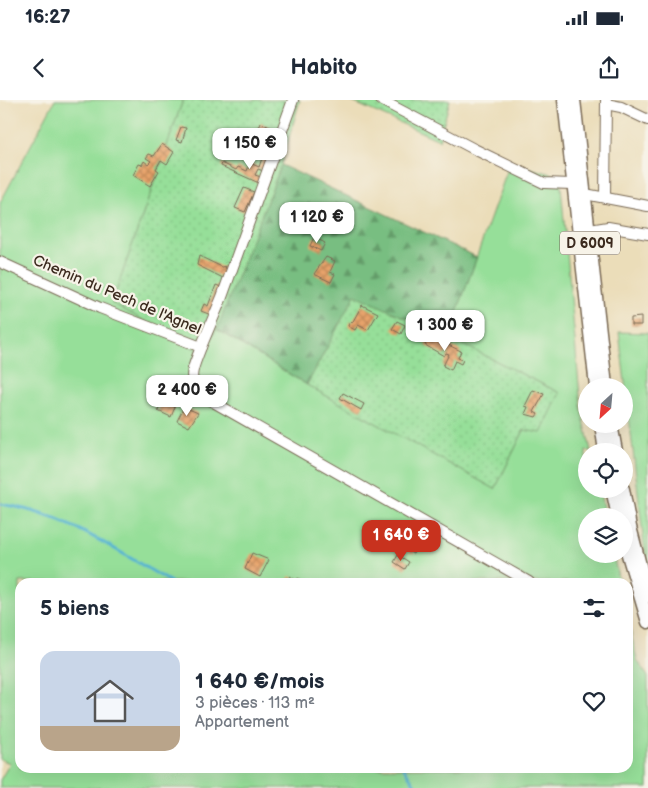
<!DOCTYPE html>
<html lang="fr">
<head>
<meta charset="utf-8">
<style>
	body { margin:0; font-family:"Balsamiq Sans",sans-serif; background:#f6f6f7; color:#1f2937; height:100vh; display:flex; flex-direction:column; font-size:19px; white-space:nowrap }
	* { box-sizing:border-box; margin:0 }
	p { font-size:16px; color:#747a83 }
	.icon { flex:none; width:28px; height:28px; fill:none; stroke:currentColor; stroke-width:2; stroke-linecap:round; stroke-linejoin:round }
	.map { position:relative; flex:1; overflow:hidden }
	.details { position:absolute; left:15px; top:478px; width:618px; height:195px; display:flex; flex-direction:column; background:#fff; border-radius:15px; box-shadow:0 5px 20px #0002 }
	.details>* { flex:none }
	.needle { width:32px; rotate:206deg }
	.controls { position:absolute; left:578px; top:278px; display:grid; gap:10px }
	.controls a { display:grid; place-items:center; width:55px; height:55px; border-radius:50%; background:#fff; box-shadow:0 5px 20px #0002; font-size:25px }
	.price { position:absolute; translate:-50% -42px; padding:0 11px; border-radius:10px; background:#fff; color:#222; font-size:16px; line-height:32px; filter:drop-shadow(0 1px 2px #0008) }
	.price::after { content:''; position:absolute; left:50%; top:30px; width:15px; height:11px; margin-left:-8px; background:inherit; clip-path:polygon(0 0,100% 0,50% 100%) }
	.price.active { background:#c8321e; color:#fff }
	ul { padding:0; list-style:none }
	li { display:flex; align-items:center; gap:15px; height:125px; padding:0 25px }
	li+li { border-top:1px solid #e0e1e3 }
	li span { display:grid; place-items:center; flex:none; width:140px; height:100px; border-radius:15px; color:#555 }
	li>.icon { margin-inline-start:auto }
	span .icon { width:60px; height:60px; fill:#fffc; stroke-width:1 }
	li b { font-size:21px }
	h2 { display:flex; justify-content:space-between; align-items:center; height:60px; padding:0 25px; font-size:21px }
	.status { display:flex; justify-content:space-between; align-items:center; height:35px; padding:0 25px; background:#fff; direction:ltr }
	.status svg { height:14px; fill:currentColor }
	header { display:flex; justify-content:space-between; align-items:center; height:65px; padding:0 25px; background:#fff; font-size:22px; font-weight:600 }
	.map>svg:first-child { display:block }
</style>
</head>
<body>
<div class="status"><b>16:27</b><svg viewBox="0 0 49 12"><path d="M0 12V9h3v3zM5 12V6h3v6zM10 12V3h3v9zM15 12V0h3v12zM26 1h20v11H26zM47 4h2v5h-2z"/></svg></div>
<header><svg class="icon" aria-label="back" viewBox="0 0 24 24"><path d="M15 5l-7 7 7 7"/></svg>Habito<svg class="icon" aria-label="share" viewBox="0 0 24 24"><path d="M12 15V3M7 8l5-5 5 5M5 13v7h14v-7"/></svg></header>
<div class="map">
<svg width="648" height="688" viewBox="0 0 648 688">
	<defs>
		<pattern id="forest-firs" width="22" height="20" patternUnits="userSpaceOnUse" patternTransform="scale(1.25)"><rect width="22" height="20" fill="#78be81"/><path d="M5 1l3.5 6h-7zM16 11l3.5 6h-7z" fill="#649b69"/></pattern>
		<pattern id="garden-dots" width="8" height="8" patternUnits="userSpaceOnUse" patternTransform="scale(1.25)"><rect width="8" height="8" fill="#96df99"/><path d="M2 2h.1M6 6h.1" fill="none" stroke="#82c083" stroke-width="1.8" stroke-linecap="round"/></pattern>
		<pattern id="building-cross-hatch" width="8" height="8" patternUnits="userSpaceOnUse" patternTransform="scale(1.25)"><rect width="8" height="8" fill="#e7a36a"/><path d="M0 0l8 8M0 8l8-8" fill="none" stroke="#bc8557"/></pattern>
	</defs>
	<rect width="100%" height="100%" fill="#f7f3e8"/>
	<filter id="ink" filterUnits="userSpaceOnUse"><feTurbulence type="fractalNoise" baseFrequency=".02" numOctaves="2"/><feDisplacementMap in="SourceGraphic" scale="10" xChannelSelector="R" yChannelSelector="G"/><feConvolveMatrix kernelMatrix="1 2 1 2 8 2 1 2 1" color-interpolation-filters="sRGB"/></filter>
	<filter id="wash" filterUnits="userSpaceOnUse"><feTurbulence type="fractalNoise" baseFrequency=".0096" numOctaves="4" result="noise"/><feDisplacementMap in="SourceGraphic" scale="20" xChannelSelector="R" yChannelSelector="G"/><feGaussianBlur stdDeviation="1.12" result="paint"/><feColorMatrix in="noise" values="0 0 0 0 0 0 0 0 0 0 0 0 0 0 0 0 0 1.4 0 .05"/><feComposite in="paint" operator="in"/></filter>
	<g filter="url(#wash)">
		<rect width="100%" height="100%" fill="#ebddb9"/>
		<g fill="#96df99" stroke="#68845c">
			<polygon points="55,0 183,0 112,203 201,252 216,229 307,285 495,389 524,330 560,293 448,237 510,63 560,76 581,307 591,351 586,351 586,389 599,389 605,416 586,416 586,454 613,454 619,482 20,482 20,668 628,668 628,520 637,560 648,577 648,688 0,688 0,680 10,663 0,659 0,103"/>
			<polygon points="619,232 648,233 648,465 646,461"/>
		</g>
		<polygon fill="url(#forest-firs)" stroke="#5a7450" points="281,65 477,157 448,237 355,196 307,285 217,229"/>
		<g fill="url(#garden-dots)" stroke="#68845c">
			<polygon points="183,0 300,0 281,65 217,229 201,252 112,203"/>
			<polygon points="348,0 450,0 439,40"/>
			<polygon points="355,195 448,237 560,293 541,333 524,330 495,389 307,285"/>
		</g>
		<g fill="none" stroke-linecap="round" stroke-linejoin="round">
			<g stroke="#54b3d3" stroke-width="3">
				<path d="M0 404C64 413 117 451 171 482"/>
				<polyline points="404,668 417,688"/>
			</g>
		</g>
		<g id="blocks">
			<g fill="url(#building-cross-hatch)">
				<polygon points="261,23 272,28 268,38 274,41 271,52 246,41 247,39 258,43 261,36 256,34"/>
				<polygon points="181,27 186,28 182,42 176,40"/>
				<polygon points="162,44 174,52 167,64 161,60 156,69 159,71 150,86 133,75 139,64 142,65 144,61 148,64 151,61 146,58 149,54 154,56"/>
				<polygon points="263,55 268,59 263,71 258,69 255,75 261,77 259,83 221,66 222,63 236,70 238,67 247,71 250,63 259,67"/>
				<polygon points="244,88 254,92 245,112 235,108"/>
				<polygon points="314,137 325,143 321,151 310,146"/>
				<polygon points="199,156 222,167 226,166 225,168 229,170 225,179 197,165"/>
				<polygon points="326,157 335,161 330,172 335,174 331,182 314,174"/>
				<polygon points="216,185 221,187 211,215 201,211 204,204 208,206"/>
				<polygon points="362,205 378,213 368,230 358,225 355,230 348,226 350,221 352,223"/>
				<polygon points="641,217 641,225 631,225 631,218"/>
				<polygon points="397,221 405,225 401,234 392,229"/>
				<polygon points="429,236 461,251 458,258 463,260 461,264 455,261 451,270 443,266 449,254 446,253 444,256 425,245"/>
				<polygon points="533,290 544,294 534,312 538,314 536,317 525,314 528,307 525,306"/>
				<polygon points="343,293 364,304 361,310 340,298"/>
				<polygon points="162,301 175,307 171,317 158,311"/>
				<polygon points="184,307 198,313 189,327 177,321"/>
				<polygon points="402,428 415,436 419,430 425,433 413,454 394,443"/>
				<polygon points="252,453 269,460 260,477 245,469"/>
				<polygon points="398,455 409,462 405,469 394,462"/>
				<polygon points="290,476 296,480 298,478 305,482 286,482"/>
			</g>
		</g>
	</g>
	<g filter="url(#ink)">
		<use href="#blocks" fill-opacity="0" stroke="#796954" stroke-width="1"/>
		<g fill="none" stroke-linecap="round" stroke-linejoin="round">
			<defs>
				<g id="minor">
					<polyline points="381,0 474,49 544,83 572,84 585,94 648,106"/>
					<polyline points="606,4 621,7 648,20"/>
					<polyline points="605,98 606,0"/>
					<polyline points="584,131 608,127 648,134"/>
					<polyline points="0,162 100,208 201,247 222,197 293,0"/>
					<path d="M201 247C191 274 185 278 208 299L529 482"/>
				</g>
				<g id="major">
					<polyline points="564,0 596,286"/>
					<polyline points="574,0 606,286"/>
					<polyline points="601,324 605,351"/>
					<polyline points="611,324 616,351"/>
					<polyline points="612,389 618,416"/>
					<polyline points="623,389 630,427 648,496"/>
					<polyline points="624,441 648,522"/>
				</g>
			</defs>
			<use href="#minor" stroke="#796954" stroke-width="12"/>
			<use href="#major" stroke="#796954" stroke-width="15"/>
			<use href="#minor" stroke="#fff" stroke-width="10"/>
			<use href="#major" stroke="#fff" stroke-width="12"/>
		</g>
	</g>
	<g text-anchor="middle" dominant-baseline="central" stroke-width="4.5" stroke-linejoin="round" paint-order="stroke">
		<rect fill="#f7f3e8" stroke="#73665b" stroke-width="1" x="560" y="131.5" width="60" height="23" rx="4"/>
		<g font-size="14" font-weight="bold" fill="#3b2a1e">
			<text x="590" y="143">D 6009</text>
		</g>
		<g font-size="15" fill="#3b2a1e" stroke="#f7f3e8">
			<text transform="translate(117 195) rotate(23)">Chemin du Pech de l'Agnel</text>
		</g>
	</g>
</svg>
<div class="controls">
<a><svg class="needle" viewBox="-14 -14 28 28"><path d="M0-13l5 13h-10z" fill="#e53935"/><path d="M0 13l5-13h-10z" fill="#747a83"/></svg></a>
<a><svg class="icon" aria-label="locate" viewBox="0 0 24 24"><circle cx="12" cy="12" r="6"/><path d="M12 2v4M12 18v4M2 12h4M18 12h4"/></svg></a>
<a><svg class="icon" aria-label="layers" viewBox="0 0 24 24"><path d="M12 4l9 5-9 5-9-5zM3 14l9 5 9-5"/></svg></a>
</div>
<b class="price" style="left:250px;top:70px">1 150 €</b>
<b class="price" style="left:317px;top:144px">1 120 €</b>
<b class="price" style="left:445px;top:252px">1 300 €</b>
<b class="price" style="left:187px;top:317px">2 400 €</b>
<b class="price active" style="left:401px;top:462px">1 640 €</b>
<section class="details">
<h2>5 biens<svg class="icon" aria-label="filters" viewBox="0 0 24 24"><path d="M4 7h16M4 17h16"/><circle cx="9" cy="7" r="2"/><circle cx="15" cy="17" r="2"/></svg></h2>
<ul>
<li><span style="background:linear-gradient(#c9d6e8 75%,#b9a48a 0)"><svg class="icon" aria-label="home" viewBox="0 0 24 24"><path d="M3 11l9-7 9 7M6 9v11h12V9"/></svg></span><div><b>1 640 €/mois</b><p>3 pièces · 113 m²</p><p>Appartement</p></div><svg class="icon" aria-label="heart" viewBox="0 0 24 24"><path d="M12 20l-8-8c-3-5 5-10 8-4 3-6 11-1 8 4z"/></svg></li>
</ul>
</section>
</div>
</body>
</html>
